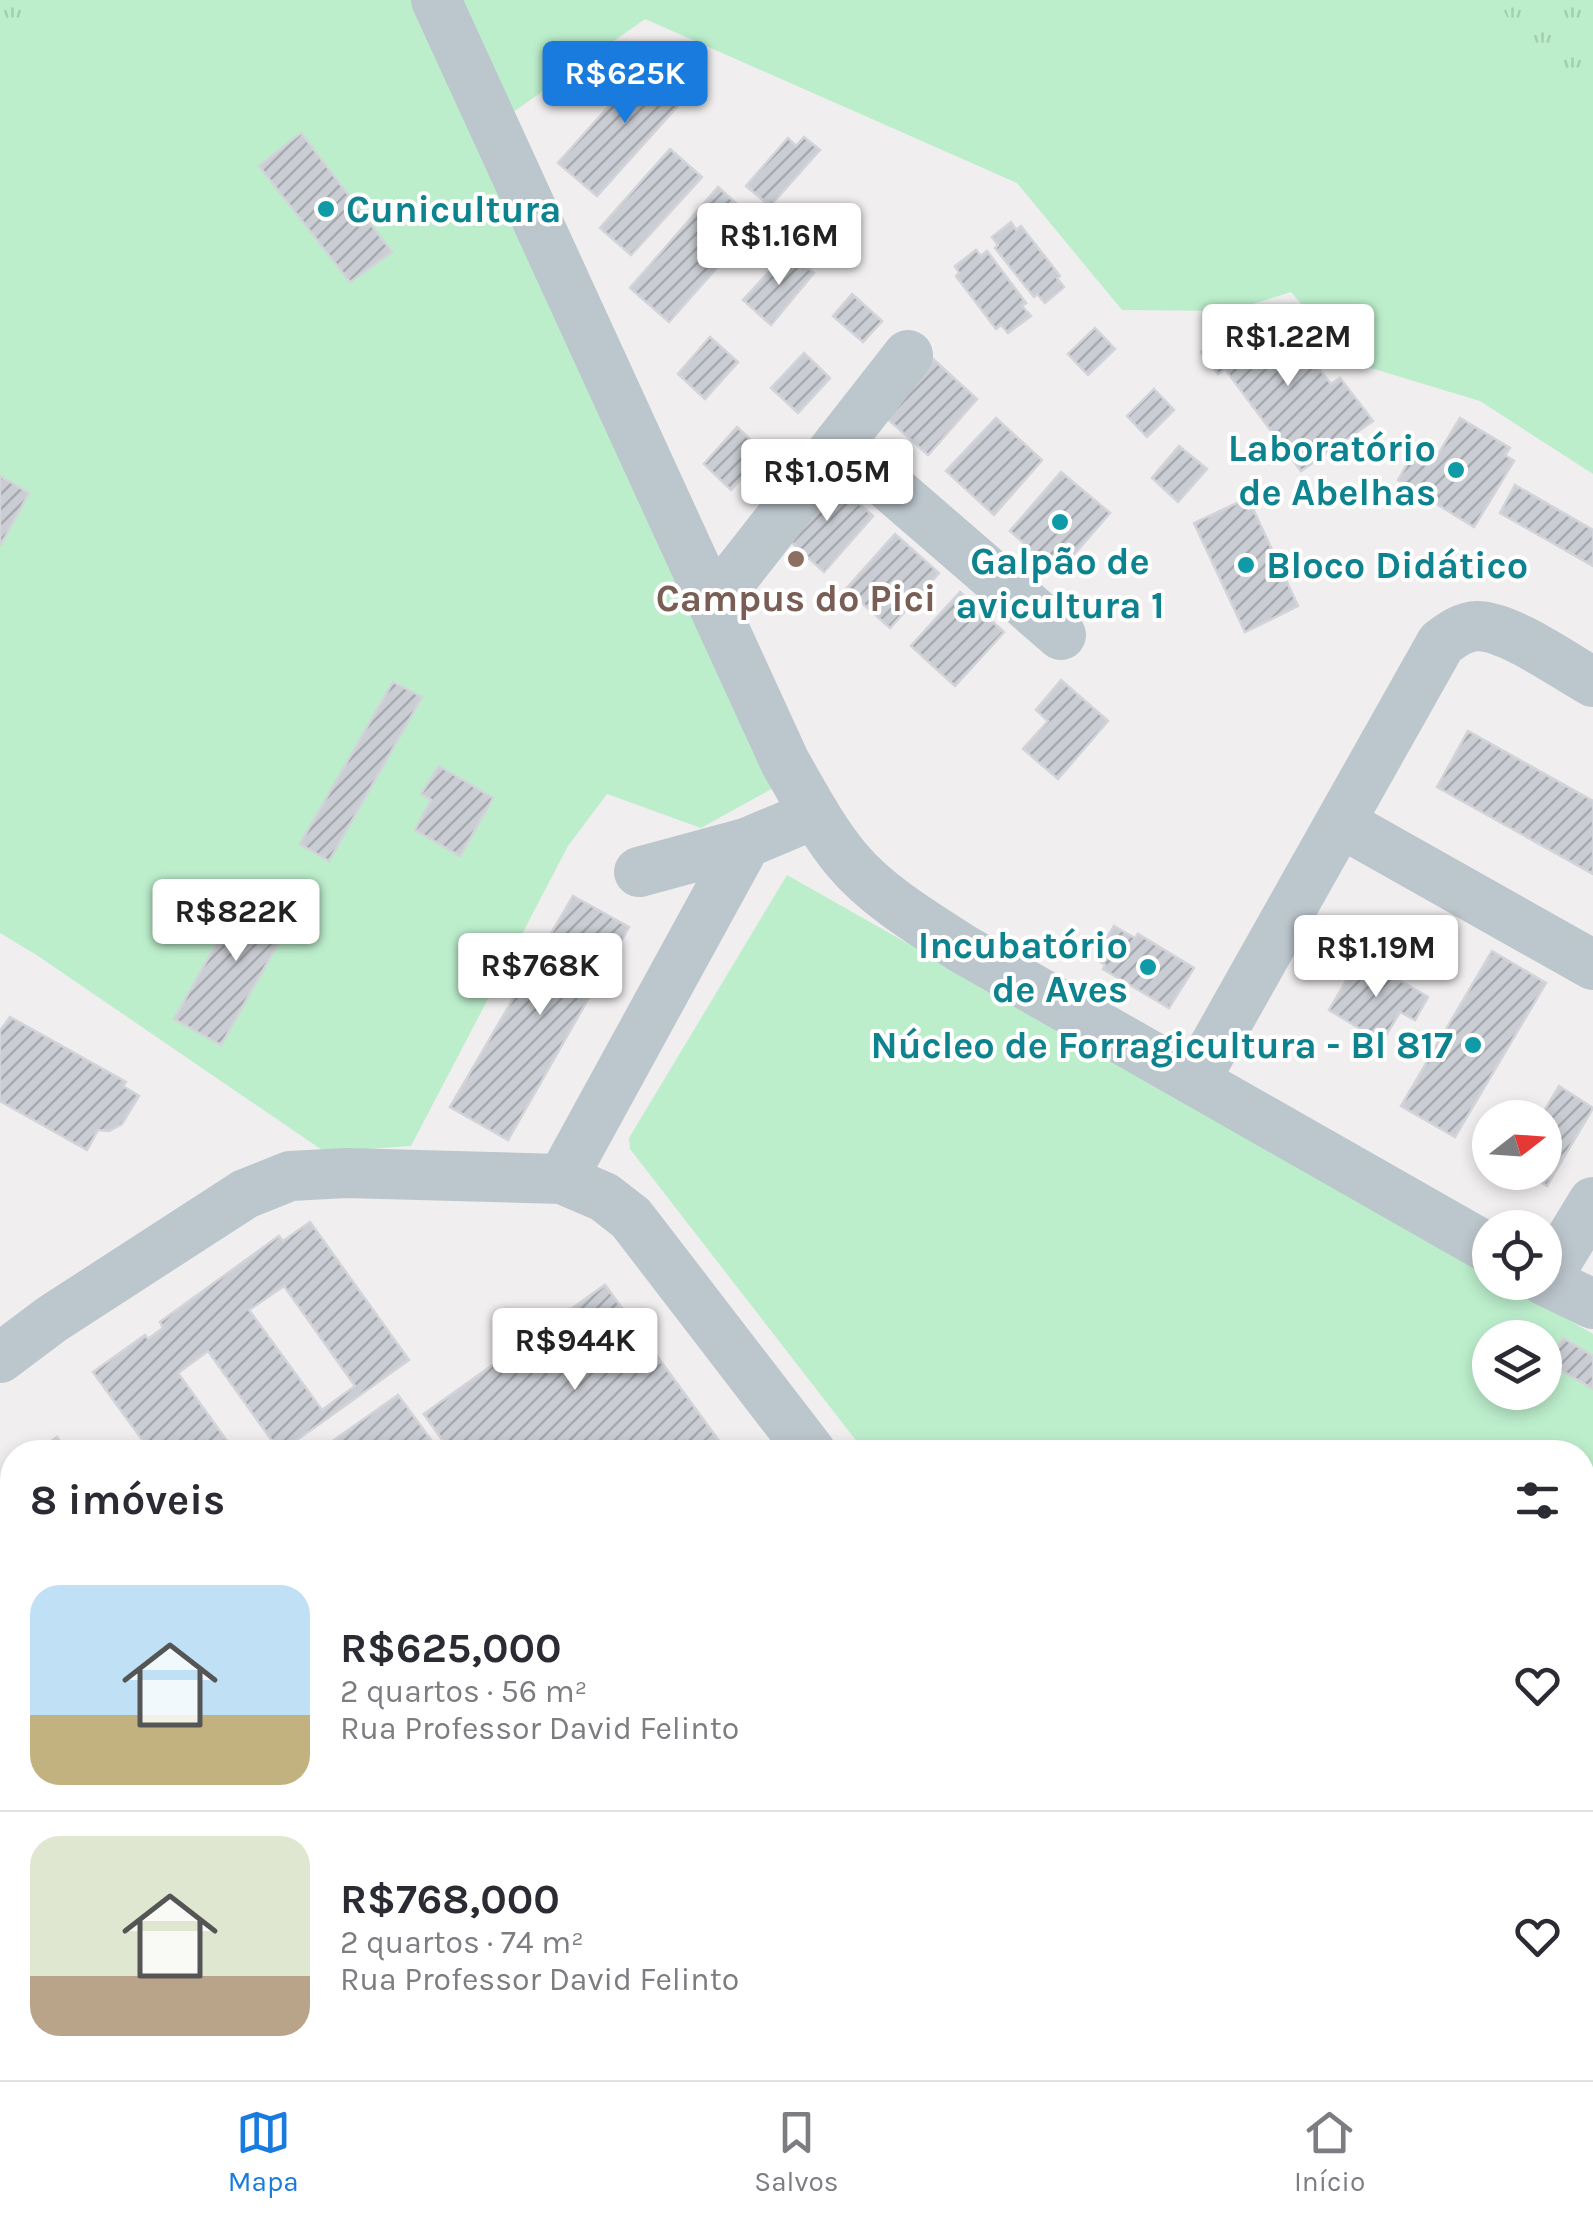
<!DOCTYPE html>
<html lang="pt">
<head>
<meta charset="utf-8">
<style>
	body { margin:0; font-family:Karla,sans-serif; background:#f2f2f3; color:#2b2b33; height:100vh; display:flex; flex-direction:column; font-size:38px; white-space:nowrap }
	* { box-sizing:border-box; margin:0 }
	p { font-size:32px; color:#7c7c81 }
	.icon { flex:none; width:55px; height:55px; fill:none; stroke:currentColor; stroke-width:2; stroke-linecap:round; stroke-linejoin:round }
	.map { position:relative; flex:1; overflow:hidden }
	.sheet { position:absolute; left:0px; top:1440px; width:1595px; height:640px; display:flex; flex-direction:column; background:#fff; border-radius:40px 40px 0 0; box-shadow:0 5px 15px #0003 }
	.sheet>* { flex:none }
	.needle { width:65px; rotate:73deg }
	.tools { position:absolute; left:1472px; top:1100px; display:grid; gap:20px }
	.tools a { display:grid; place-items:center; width:90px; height:90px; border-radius:50%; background:#fff; box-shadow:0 5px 15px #0003; font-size:50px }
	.price { position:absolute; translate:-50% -85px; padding:0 22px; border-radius:10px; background:#fff; color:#222; font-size:32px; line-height:65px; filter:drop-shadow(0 2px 5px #0008) }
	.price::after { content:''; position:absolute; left:50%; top:60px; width:30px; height:22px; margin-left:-15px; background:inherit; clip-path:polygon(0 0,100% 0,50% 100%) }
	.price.active { background:#1a7bde; color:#fff }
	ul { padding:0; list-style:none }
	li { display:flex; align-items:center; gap:30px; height:250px; padding:0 30px }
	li+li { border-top:2px solid #e1e1e2 }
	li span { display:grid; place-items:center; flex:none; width:280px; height:200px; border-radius:30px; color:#555 }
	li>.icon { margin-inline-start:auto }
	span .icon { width:120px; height:120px; fill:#fffc; stroke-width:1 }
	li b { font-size:42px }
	h2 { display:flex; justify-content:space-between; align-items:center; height:120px; padding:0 30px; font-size:42px }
	.tabs { display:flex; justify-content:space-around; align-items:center; height:140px; border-top:2px solid #e1e1e2; background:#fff; font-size:28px; color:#7c7c81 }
	.tabs a { display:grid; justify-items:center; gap:5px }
	.tabs .active { color:#1a7bde }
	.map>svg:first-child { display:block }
</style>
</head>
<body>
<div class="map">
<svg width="1593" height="2080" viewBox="0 0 1593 2080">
	<defs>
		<pattern id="park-tufts" width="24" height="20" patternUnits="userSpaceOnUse" patternTransform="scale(2.5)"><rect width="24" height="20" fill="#bceecc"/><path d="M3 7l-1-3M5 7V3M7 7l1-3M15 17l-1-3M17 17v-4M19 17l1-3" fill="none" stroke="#a3ceb1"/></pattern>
		<pattern id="building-hatch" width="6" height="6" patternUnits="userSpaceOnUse" patternTransform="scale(2.5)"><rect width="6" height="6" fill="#cacdd3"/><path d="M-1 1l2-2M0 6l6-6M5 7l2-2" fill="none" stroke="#a6a9ae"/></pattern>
	</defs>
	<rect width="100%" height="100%" fill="#f0eeee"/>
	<g fill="#bceecc" fill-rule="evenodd">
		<polygon points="0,0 415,0 775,787 701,828 607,794 568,846 411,1146 325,1152 35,954 0,933"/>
		<polygon points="456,0 1593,0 1593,474 1480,401 1351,362 1291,292 1230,311 1122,310 1017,183 645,19 509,115"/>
		<path d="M787 875 1490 1274V1282L1505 1283 1593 1334V2080H1428L1419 2068H1582V1452H865L630 1149 629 1138ZM1490 1338H1545V1392H1490Z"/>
		<polygon points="0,1562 12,1577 12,1745 0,1744"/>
		<polygon points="0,1788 10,1789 8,1819 12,1820 12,1941 0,1924"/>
	</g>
	<g fill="url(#park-tufts)">
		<polygon points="0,0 65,0 5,52 0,59"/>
		<path d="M1499 0H1593V82C1584 77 1573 74 1564 69 1536 56 1510 29 1499 0Z"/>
	</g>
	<g fill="url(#building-hatch)" stroke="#d2d4d9" stroke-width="2.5" fill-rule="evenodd">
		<polygon points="654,56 692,90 597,196 558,163"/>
		<polygon points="301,133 392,252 350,282 259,166"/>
		<polygon points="804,137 820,150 770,206 746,186 788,138 796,146"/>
		<polygon points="670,149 702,177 631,255 600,228"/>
		<polygon points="718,187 757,222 669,322 630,288"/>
		<polygon points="1011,222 1016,230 1021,226 1060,276 1057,278 1064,287 1045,303 1037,294 1034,297 995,248 998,245 992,237"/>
		<polygon points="976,250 981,256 987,251 1026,303 1022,306 1031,316 1008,333 1001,325 996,329 956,276 959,273 955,266"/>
		<polygon points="788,251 814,273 771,325 743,300"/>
		<polygon points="852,294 882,321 863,342 833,316"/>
		<polygon points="1273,310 1331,384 1340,378 1373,421 1301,471 1225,369 1218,374 1201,352 1241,321 1247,330"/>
		<polygon points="1095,328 1115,349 1088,375 1068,354"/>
		<polygon points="710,337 738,362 705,399 678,374"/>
		<polygon points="804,353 830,378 798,413 771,388"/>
		<polygon points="933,359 977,399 928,455 883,415"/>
		<polygon points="1154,389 1174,410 1147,437 1127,416"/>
		<polygon points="996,418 1042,460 994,515 946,471"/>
		<polygon points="1460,418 1510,448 1505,455 1514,461 1474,527 1398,480 1417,447 1436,458"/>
		<polygon points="737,427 765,453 731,490 704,464"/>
		<polygon points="1179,446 1207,469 1178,502 1152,478"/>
		<polygon points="1061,472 1110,513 1058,573 1010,531"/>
		<polygon points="0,476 29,493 0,546"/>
		<polygon points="830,477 873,516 824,572 780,532"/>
		<polygon points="1515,485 1593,530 1593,566 1500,513"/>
		<polygon points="1248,498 1298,606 1245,632 1194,523"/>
		<polygon points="895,534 939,573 890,628 846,589"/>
		<polygon points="960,592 1004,632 955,686 911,646"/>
		<polygon points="1061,680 1108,721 1058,779 1023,749 1048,721 1036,710"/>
		<polygon points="393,682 422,697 329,861 300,844"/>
		<polygon points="1468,731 1593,801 1593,874 1437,787"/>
		<polygon points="439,766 493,798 460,856 415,830 431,800 421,794"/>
		<polygon points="251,882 298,908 221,1045 174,1019"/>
		<polygon points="573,896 629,927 508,1140 450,1107"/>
		<polygon points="1114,926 1135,938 1138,934 1194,968 1169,1008 1103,969 1105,965 1095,958"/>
		<polygon points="1492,951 1546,983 1455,1137 1401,1106"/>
		<polygon points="1360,957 1428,997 1415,1020 1400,1012 1382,1042 1329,1010"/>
		<polygon points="10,1017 126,1082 123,1086 139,1096 122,1124 109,1131 98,1130 87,1150 0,1101 0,1031"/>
		<polygon points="1559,1086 1593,1108 1547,1186 1524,1172 1545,1172 1545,1118 1540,1118"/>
		<path d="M310 1222 409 1360 280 1452 208 1351 178 1373 235 1452H151L93 1372 145 1335 148 1339 163 1328 160 1322 279 1236 283 1241ZM284 1286 355 1386 322 1410 249 1310Z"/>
		<polygon points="605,1285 727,1452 635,1452 612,1420 595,1433 609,1452 451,1452 424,1414"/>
		<polygon points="605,1285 727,1452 451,1452 424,1414"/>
		<polygon points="1563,1338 1593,1356 1593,1389 1549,1363"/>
		<polygon points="398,1395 440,1452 317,1452"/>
		<polygon points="57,1437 69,1452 36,1452"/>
		<polygon points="638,2068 816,2068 825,2080 620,2080"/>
		<polygon points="888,2068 988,2068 971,2080 881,2080 891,2072"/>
		<polygon points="1008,2068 1127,2068 1110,2080 991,2080"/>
		<polygon points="1155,2068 1234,2068 1243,2080 1137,2080"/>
	</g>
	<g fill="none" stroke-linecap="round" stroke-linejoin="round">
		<g stroke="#bcc6cd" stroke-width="50">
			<path d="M436 0 785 762C804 795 822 830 847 860 877 896 924 924 963 949L1490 1249"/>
			<polyline points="839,443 1061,635"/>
			<polyline points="713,604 908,355"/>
			<polyline points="1341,823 1593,965"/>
			<polyline points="639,872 746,843"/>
			<path d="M1195 1080 1441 643C1452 635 1462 627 1477 626 1509 626 1564 666 1593 682"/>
			<polyline points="562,1179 746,843 815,814"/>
			<polyline points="1593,1202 1545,1281 1593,1304"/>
			<polyline points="0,1358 52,1319 245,1194 290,1176 346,1173 562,1179 604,1197 631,1218 811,1452"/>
			<polyline points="0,1992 12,2010"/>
			<polyline points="54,2068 63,2080"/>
			<polyline points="1377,2068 1387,2080"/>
		</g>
	</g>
	<g fill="#0f9aa8" stroke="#fff" stroke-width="4">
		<circle cx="326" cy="209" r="10"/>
		<circle cx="1456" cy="470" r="10"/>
		<circle cx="1060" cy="522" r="10"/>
		<circle cx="1246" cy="565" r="10"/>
		<circle cx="1148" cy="967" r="10"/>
		<circle cx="1473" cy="1045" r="10"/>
	</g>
	<circle fill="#8d6e63" stroke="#fff" stroke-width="4" cx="796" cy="559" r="10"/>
	<g text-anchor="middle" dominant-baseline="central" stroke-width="8" stroke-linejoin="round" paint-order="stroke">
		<g font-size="38" font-weight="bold" fill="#0d838f" stroke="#fff" text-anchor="end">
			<text x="346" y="209" text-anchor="start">Cunicultura</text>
			<text x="1436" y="448">Laboratório<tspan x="1436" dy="44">de Abelhas</tspan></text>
			<text x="1060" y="561" text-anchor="middle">Galpão de<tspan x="1060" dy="44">avicultura 1</tspan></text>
			<text x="1266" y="565" text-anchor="start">Bloco Didático</text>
			<text x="1128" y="945">Incubatório<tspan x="1128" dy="44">de Aves</tspan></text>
			<text x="1453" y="1045">Núcleo de Forragicultura - Bl 817</text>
		</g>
		<g font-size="38" font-weight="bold" fill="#785e54" stroke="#fff">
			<text x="796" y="598">Campus do Pici</text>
		</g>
	</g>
</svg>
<div class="tools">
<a><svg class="needle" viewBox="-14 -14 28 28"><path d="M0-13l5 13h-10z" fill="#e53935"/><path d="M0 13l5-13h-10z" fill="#7c7c81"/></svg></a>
<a><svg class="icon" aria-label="locate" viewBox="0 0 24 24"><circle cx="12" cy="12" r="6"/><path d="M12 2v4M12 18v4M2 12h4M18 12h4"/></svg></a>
<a><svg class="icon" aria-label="layers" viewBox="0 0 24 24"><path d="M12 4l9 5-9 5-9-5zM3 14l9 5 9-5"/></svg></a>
</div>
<b class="price active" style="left:625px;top:126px">R$625K</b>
<b class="price" style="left:779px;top:288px">R$1.16M</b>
<b class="price" style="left:1288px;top:389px">R$1.22M</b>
<b class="price" style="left:827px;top:524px">R$1.05M</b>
<b class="price" style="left:236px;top:964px">R$822K</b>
<b class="price" style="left:1376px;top:1000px">R$1.19M</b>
<b class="price" style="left:540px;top:1018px">R$768K</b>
<b class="price" style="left:575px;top:1393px">R$944K</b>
<section class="sheet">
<h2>8 imóveis<svg class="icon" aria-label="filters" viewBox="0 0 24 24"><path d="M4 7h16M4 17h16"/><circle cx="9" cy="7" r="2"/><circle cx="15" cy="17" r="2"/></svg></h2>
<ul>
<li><span style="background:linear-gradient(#bfe0f5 65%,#c2b280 0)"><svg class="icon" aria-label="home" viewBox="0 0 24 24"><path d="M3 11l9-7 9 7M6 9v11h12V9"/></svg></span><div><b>R$625,000</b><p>2 quartos · 56 m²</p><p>Rua Professor David Felinto</p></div><svg class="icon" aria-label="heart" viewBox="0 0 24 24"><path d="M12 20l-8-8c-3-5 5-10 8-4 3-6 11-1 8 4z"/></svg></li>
<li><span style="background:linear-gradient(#dfe7d0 70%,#b9a48a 0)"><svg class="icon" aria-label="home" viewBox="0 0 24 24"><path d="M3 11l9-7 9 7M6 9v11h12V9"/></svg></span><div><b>R$768,000</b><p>2 quartos · 74 m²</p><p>Rua Professor David Felinto</p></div><svg class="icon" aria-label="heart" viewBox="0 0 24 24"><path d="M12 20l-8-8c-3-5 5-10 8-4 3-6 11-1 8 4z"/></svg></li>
</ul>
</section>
</div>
<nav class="tabs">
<a class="active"><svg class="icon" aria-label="map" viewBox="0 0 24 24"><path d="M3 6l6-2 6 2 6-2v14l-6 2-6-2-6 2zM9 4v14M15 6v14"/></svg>Mapa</a>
<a><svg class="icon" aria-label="saved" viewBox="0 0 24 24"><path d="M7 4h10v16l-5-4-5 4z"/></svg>Salvos</a>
<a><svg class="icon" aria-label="home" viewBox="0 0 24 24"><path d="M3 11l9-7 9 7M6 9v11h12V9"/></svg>Início</a>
</nav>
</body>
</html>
